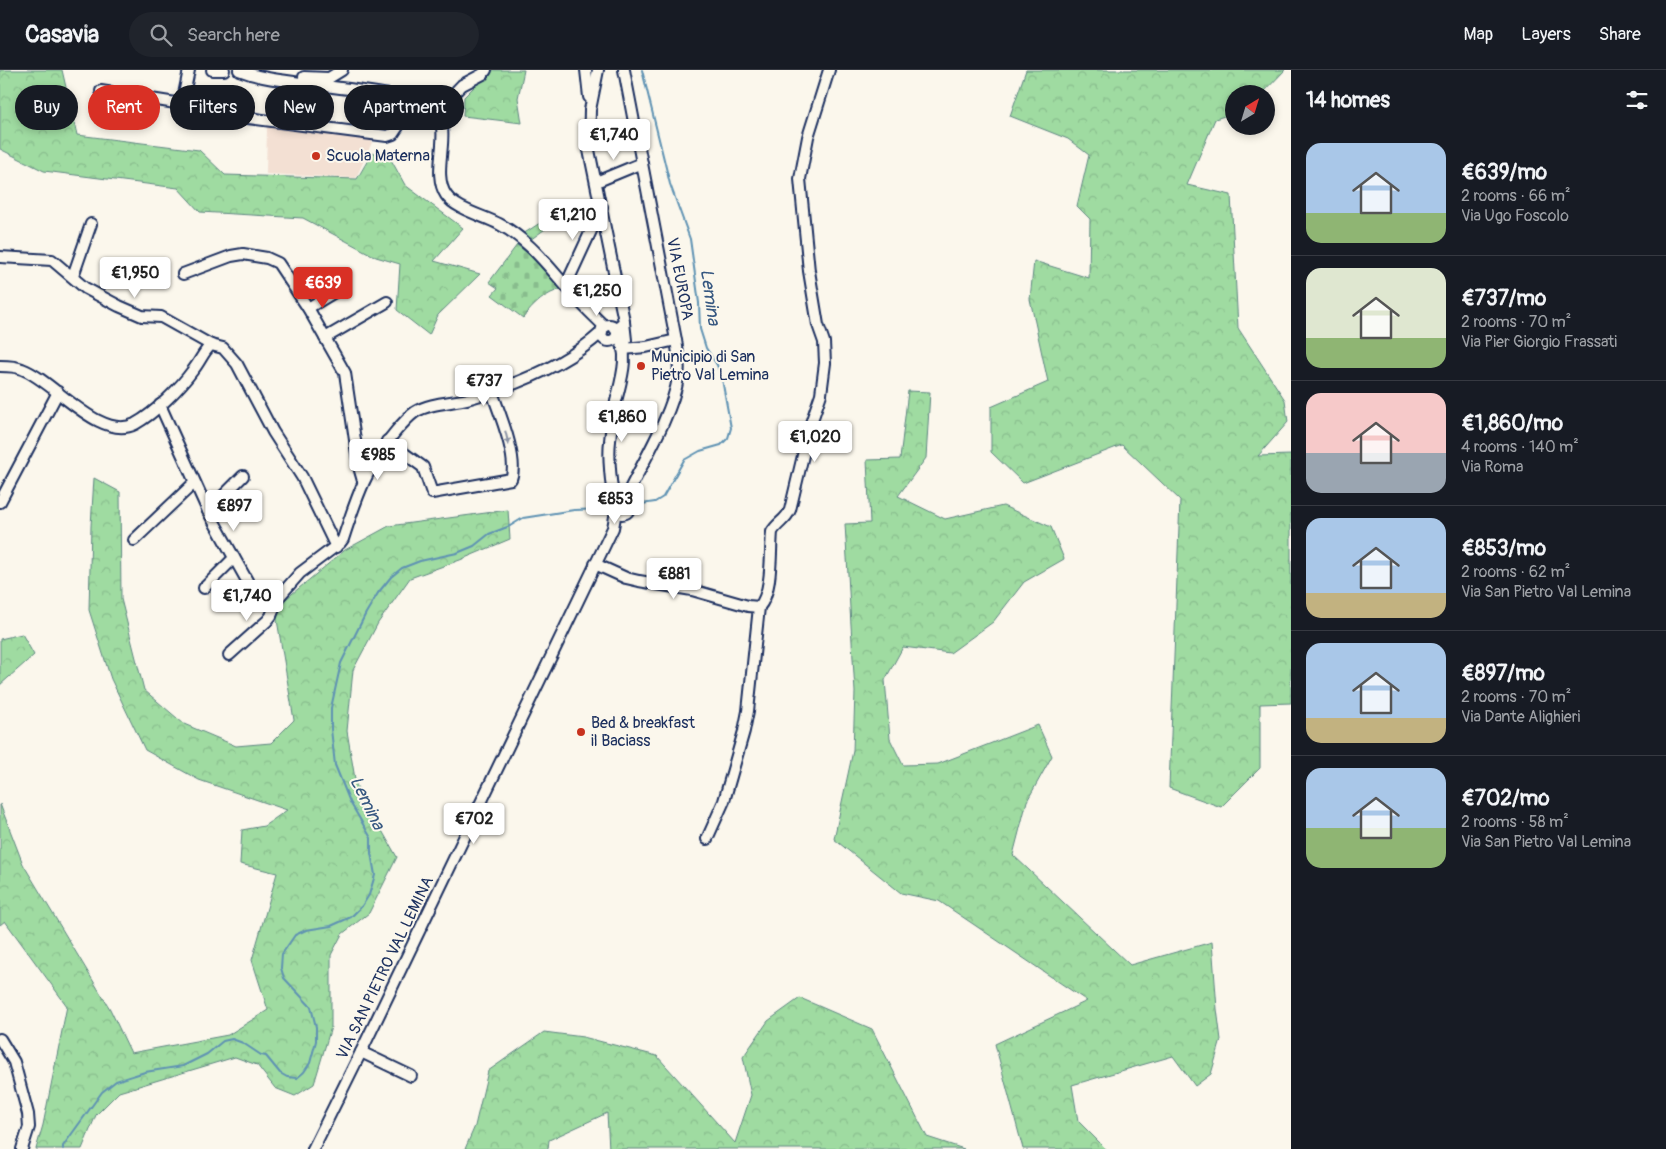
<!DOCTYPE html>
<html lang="en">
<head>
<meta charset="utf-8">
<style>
	body { margin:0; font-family:Pangolin,sans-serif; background:#20242c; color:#f1f3f6; height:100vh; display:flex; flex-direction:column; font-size:19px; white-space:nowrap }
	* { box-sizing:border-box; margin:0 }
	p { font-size:16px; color:#9ea1a6 }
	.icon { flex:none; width:28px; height:28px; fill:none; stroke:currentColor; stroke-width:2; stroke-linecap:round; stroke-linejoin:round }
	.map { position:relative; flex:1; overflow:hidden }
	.side { display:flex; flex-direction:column; background:#171b24; width:375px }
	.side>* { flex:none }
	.top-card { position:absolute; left:15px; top:15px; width:475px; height:45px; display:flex; gap:10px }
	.needle { width:32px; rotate:38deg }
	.tools { position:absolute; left:1225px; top:15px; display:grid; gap:10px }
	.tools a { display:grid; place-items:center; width:50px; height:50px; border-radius:50%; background:#171b24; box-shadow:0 2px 8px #0003; font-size:25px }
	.price { position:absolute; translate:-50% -42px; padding:0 11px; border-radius:5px; background:#fff; color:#222; font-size:16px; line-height:32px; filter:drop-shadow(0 1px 2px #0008) }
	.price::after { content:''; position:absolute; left:50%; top:30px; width:15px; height:11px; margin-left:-8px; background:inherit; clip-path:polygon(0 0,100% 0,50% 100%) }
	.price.current { background:#d93025; color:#fff }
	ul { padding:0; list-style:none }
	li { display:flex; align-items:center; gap:15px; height:125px; padding:0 15px }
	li+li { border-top:1px solid #363941 }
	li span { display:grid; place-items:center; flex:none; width:140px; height:100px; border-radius:15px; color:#555 }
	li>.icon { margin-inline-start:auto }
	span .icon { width:60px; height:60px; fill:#fffc; stroke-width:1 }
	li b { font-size:21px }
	h2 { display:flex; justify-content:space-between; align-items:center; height:60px; padding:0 15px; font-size:21px }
	.chip { padding:0 18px; border-radius:22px; background:#171b24; box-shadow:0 2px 8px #0003; font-size:18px; line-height:45px }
	.chip.current { background:#d93025; color:#fff }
	header { display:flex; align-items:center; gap:30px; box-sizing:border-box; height:70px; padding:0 25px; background:#171b24; border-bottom:1px solid #363941 }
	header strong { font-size:24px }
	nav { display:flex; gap:28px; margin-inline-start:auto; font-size:18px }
	.search { width:350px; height:45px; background:#20242c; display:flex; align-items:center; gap:12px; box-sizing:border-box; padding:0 18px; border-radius:28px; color:#9ea1a6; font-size:19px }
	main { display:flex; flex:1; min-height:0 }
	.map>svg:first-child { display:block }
</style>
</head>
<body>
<header>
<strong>Casavia</strong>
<div class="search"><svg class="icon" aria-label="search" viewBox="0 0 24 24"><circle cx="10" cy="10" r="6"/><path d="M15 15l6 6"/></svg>Search here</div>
<nav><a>Map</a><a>Layers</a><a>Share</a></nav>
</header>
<main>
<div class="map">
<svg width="1291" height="1079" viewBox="0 0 1291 1079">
	<defs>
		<pattern id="forest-crowns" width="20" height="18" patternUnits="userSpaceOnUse" patternTransform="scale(1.25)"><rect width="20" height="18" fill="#9fdba1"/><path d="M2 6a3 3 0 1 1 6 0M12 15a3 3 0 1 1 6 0" fill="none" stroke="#88bc8d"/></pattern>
		<pattern id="cemetery-stones" width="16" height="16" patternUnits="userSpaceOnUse" patternTransform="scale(1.25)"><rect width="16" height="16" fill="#9fdba1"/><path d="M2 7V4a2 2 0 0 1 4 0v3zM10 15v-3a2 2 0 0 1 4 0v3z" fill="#88bc8d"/></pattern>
		<pattern id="park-tufts" width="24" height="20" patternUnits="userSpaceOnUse" patternTransform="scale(1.25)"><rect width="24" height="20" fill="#9fdba1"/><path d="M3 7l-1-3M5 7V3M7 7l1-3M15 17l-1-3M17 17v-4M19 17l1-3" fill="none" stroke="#88bc8d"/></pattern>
	</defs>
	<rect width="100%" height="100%" fill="#fbf7ec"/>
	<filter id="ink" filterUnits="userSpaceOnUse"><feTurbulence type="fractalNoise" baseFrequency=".02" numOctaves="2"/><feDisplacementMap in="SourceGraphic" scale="10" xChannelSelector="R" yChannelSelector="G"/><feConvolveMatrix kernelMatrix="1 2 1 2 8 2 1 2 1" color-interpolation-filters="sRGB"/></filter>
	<g filter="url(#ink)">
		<polygon fill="#f3e0d3" points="267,57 374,68 356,108 266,104"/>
		<g fill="url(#forest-crowns)" stroke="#5d8580">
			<polygon points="0,0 62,0 77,65 199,80 225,105 357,109 372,83 389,86 405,115 463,158 434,191 480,204 438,245 429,265 397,240 400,194 376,187 303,148 200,142 178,118 44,101 0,79"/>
			<polygon points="491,0 524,0 518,28 522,53 463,46 464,27"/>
			<polygon points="1026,0 1285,0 1262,24 1234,24 1234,43 1215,49 1187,115 1231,125 1238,258 1285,330 1288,352 1258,386 1291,385 1291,633 1260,634 1260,698 1221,737 1169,718 1180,430 1122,375 1023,413 991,382 991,337 1048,312 1030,229 1034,191 1089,208 1090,149 1077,136 1089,85 1068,69 1010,46"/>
			<polygon points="908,321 930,322 926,388 898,426 945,449 1003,436 1051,457 1064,489 1024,512 993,552 950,583 903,577 885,610 890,669 903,695 938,694 1038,655 1052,686 1027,731 1013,785 1130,895 1212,872 1217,939 1221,970 1211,1004 1195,1016 1173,986 1072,1015 1078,1051 1106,1079 1023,1079 995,974 1087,931 939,831 901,823 834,769 853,681 855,622 845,454 870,453 867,390 900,389"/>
			<polygon points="94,408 120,422 121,529 144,620 184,654 236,676 271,673 294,650 275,538 345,480 389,456 508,440 510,469 460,490 410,508 378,553 353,600 347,661 356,715 397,787 369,843 342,864 331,885 331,957 314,1014 295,1026 275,1018 257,995 235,987 119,1022 96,1045 82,1079 36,1079 43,1055 67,936 5,851 0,855 0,734 23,794 110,939 131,983 228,965 268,940 252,890 277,803 240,794 242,760 264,756 287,740 199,710 145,680 111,609 89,540 91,456"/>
			<polygon points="22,564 34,585 0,615 0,569"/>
			<polygon points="800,928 872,959 927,1067 964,1079 609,1079 607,1043 549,1070 548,1079 465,1079 475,1056 488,1001 544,962 583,967 657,986 735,1073 751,1025 743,987 768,951"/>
		</g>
		<path fill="url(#cemetery-stones)" stroke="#5d8580" d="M517 175 550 201 548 204 563 219C546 222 533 235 523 248L492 225 498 218 489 212Z"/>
		<polygon fill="url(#park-tufts)" stroke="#5d8580" points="543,151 548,157 530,170 523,164"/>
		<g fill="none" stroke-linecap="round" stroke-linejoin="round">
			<g stroke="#5e92b3" stroke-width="2">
				<polyline points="635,435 655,432 663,427 684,390 700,381 721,375 728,368 731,358 722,309 717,295 706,278 700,259 699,233 690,169 670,114 642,0"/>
				<polyline points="63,1079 63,1076 102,1022 116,1011 145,1002 183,996 207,984 223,971 232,969 243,973 261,985 266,986 280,1003 287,1007 297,1008 304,1002 310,993 316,971 316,957 311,937 284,908 281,898 282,884 295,865 306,860 331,856 351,847 362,836 369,825 375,805 371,783 371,768 350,732 335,695 331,659 331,638 341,593 366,543 378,523 391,507 402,498 420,491 457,483 474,476 489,464 510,456 523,448 574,440 608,439"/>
			</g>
			<defs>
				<g id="minor">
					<polyline points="212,0 224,0"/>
					<path d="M239 0C259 8 280 10 302 13 331 17 360 20 389 25 400 27 415 28 426 33 460 51 428 98 446 125 455 139 484 146 499 154 530 170 550 199 573 224 583 236 594 246 605 257"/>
					<polyline points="586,0 589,27"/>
					<polyline points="598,0 590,40 589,80 623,246 624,252 615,259"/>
					<path d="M624 0 676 270C678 282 680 295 678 308 673 341 646 387 631 417L630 428 628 432"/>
					<polyline points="304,7 329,8 342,0"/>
					<polyline points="101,21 182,34"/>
					<polyline points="182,34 186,40 387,66 393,64 416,30"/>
					<polyline points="182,34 189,0"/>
					<polyline points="436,42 462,15 483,4 486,0"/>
					<polyline points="596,112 642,93"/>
					<polyline points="0,187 52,190 85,218 119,236 142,246 161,247 211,275"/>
					<polyline points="183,204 231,186 243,184 267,188 278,193 308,238 345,303 359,397 363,411"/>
					<polyline points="73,206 91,154"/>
					<polyline points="566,215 602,137"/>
					<polyline points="308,238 343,217"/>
					<polyline points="624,252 626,270 623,279 646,277 676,270"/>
					<circle cx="609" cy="263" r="8"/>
					<polyline points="325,268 387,232"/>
					<path d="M0 296C8 296 15 296 22 299 53 310 100 372 135 354 155 343 180 318 193 300 200 292 203 282 211 275L223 278 237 294 273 362 302 407 336 477"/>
					<path d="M160 335 208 441 255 525 266 531 278 528 300 503 340 473 343 469C356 429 368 393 396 361 402 354 408 347 415 342 430 333 450 333 467 329 514 316 565 296 602 262"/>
					<path d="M387 371 423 397 432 423 511 409C519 389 499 342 492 322"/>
					<circle cx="622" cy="436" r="8"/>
					<polyline points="0,432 58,322"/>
					<path d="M615 433C611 420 608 385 610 371 611 359 613 348 615 336 619 316 632 283 617 265"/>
					<polyline points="208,441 243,406"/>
					<polyline points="134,470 194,413"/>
					<polyline points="595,494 626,508 639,511 692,520 748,536 759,537"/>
					<polyline points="204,518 234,488"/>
					<polyline points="229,585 267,551 271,546 278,528"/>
					<path d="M707 769 724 731 744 661 748 641 759 537C773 522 770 482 772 462 777 453 786 450 790 440L810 356 821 324 825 293 824 272 818 255 809 201 800 109 808 67 829 0"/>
					<polyline points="0,969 14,992 28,1044 29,1057 22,1079"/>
					<polyline points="361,982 411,1006"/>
					<polyline points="313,1079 361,982 613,458 616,441"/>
				</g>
			</defs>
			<use href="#minor" stroke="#1b2f5e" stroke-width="14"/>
			<use href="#minor" stroke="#fbf7ec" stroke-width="10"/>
		</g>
		<defs><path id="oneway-solid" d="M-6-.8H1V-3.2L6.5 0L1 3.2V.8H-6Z" transform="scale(1.25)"/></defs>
		<use fill="#8b93a5" href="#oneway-solid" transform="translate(507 368) rotate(76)"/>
	</g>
	<g fill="#c8321e" stroke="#fbf7ec" stroke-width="2">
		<circle cx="316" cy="86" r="5"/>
		<circle cx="641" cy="296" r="5"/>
		<circle cx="581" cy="662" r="5"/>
	</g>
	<g text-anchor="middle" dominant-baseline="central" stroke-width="4" stroke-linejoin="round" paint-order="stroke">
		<g font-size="16" fill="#1b2f5e" stroke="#fbf7ec" text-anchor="start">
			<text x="326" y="86">Scuola Materna</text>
			<text x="651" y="287">Municipio di San<tspan x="651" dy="18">Pietro Val Lemina</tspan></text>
			<text x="591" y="653">Bed &amp; breakfast<tspan x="591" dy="18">il Baciass</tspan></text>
		</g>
		<g font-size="16" fill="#1b2f5e" stroke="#fbf7ec">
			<text transform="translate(680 209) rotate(79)">VIA EUROPA</text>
			<text transform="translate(385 898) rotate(-64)">VIA SAN PIETRO VAL LEMINA</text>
		</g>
		<g font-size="18" font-style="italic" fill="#375881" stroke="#fbf7ec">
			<text transform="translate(710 227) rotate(82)">Lemina</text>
			<text transform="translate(367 733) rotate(64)">Lemina</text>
		</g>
	</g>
</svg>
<div class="tools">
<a><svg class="needle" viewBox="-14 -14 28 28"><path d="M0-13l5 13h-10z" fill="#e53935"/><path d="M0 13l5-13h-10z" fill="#9ea1a6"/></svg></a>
</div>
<b class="price" style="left:614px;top:91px">€1,740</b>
<b class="price" style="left:573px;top:171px">€1,210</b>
<b class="price" style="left:135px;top:229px">€1,950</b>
<b class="price current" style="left:323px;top:239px">€639</b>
<b class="price" style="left:597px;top:247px">€1,250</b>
<b class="price" style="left:484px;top:337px">€737</b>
<b class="price" style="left:622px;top:373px">€1,860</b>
<b class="price" style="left:815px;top:393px">€1,020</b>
<b class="price" style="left:378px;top:411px">€985</b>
<b class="price" style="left:615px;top:455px">€853</b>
<b class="price" style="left:234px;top:462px">€897</b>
<b class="price" style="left:674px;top:530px">€881</b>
<b class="price" style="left:247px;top:552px">€1,740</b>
<b class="price" style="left:474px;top:775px">€702</b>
<div class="top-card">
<a class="chip">Buy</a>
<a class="chip current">Rent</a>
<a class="chip">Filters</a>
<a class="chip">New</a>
<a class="chip">Apartment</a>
</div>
</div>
<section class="side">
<h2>14 homes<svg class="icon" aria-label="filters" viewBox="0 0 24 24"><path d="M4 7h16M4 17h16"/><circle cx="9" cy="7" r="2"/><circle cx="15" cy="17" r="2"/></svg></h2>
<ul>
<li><span style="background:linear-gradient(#a9c7e8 70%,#8fb573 0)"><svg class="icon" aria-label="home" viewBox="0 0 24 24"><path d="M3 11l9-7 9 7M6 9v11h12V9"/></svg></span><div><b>€639/mo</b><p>2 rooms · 66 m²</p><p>Via Ugo Foscolo</p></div></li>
<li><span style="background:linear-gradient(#dfe7d0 70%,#8fb573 0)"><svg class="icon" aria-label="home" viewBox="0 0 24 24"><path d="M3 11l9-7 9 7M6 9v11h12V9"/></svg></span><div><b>€737/mo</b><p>2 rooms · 70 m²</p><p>Via Pier Giorgio Frassati</p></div></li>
<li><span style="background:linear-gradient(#f6c9c9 60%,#9aa5b1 0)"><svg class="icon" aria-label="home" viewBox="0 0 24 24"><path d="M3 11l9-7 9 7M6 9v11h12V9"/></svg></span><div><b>€1,860/mo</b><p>4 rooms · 140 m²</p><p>Via Roma</p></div></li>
<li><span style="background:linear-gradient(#a9c7e8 75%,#c2b280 0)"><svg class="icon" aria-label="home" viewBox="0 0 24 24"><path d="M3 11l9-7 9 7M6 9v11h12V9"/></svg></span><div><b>€853/mo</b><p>2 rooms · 62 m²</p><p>Via San Pietro Val Lemina</p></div></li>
<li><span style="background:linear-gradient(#a9c7e8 75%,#c2b280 0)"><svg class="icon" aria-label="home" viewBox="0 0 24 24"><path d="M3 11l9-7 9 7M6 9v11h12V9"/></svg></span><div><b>€897/mo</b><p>2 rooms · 70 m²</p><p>Via Dante Alighieri</p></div></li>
<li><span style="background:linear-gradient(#a9c7e8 60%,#8fb573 0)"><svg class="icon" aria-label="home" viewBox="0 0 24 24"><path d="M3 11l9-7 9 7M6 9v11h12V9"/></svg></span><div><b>€702/mo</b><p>2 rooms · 58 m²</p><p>Via San Pietro Val Lemina</p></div></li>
</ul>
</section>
</main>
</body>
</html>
